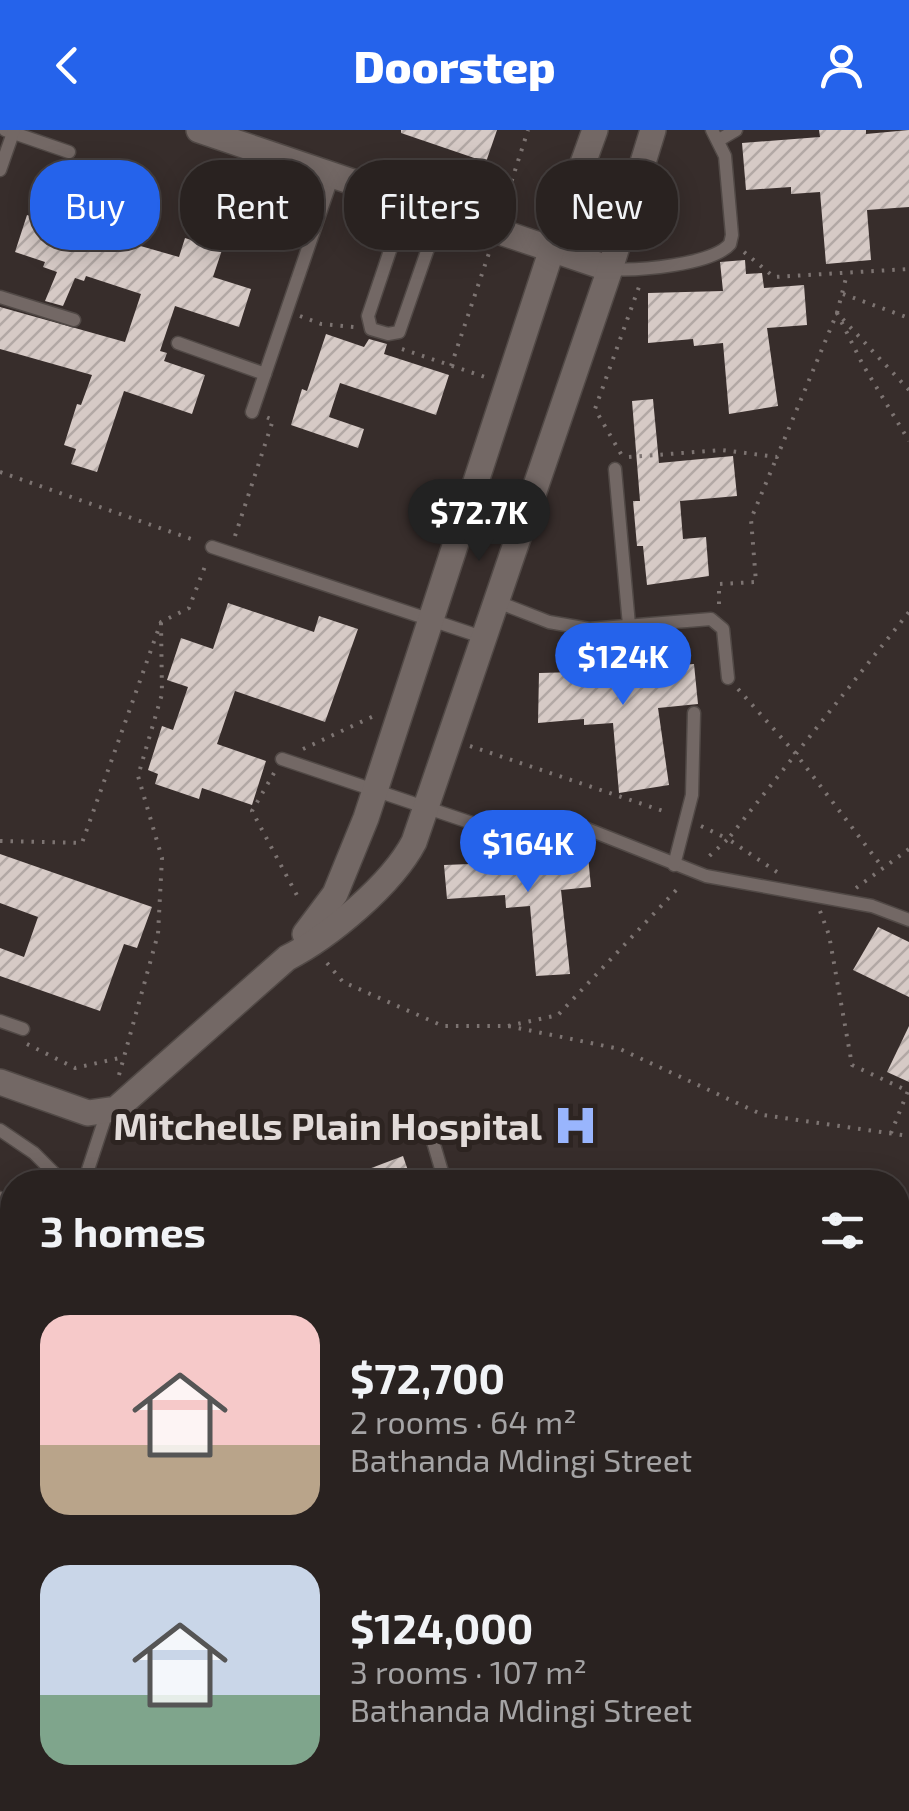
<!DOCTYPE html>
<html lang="en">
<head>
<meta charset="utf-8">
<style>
	body { margin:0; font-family:"Exo 2",sans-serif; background:#352f2d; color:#f1f3f6; height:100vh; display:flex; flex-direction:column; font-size:38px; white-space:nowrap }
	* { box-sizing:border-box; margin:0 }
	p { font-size:32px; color:#a5a4a5 }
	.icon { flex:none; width:55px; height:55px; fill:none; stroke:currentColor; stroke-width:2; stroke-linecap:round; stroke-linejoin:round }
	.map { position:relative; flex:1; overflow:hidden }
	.panel { position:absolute; left:0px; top:1040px; width:910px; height:642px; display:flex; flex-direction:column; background:#292220; border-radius:40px 40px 0 0; box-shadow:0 5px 25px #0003,0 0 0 2px #453f3e }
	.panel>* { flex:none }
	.guide { position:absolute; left:30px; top:30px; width:850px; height:90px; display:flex; gap:20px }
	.price { position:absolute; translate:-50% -85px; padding:0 22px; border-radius:35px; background:#2563eb; color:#fff; font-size:32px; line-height:65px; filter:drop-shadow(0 2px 5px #0008) }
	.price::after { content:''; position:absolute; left:50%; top:60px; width:30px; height:22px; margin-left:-15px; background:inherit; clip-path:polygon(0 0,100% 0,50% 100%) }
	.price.current { background:#222; color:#fff }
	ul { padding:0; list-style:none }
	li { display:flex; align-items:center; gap:30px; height:250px; padding:0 40px }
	li span { display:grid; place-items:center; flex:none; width:280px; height:200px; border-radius:30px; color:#555 }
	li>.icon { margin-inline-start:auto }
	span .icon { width:120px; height:120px; fill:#fffc; stroke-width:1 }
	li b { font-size:42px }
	h2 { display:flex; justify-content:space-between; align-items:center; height:120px; padding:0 40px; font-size:42px }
	.tag { padding:0 35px; border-radius:40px; background:#292220; box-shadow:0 5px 25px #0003,0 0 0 2px #453f3e; font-size:35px; line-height:90px }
	.tag.current { background:#2563eb; color:#fff }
	header { display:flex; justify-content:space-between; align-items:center; height:130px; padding:0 40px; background:#2563eb; color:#fff; font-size:45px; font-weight:800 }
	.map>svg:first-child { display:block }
</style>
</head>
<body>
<header><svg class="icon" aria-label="back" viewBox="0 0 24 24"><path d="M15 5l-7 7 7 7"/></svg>Doorstep<svg class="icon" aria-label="person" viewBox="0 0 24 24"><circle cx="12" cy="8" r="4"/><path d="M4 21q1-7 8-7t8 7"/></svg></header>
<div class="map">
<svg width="909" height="1681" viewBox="0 0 909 1681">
	<defs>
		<pattern id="building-hatch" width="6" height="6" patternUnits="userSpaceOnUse" patternTransform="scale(2.5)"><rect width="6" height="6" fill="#d6cac6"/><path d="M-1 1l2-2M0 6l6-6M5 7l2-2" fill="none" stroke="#b2a8a5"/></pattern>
	</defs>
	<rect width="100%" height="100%" fill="#372d2b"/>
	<g fill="url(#building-hatch)">
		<polygon points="401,0 497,0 486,32 401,3"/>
		<polygon points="819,0 866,0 866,4 909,0 909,77 867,80 871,130 826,134 820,62 791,64 791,57 746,60 742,13 820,7"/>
		<polygon points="27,85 121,116 123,111 179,127 185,108 222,120 213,147 251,159 239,197 175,176 160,221 167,223 164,231 205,245 192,284 124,261 97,342 71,334 76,319 64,315 77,274 81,275 92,245 0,219 0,177 125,212 141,164 86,146 84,151 75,148 63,176 45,171 57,142 43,137 45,132 15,122"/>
		<polygon points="745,130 746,144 762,143 764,158 804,155 807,195 767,198 778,276 729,284 723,213 694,216 693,209 648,213 648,163 723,161 720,132"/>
		<polygon points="326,204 364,217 369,209 387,214 384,224 449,245 436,285 340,253 329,287 364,299 358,318 291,295 302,259 307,261"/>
		<polygon points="653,269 659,333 733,326 737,366 680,371 683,409 706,407 709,446 647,455 643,416 637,416 633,371 640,371 632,271"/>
		<polygon points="228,473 314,502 319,486 358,499 325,592 235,561 217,614 266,631 252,675 202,658 199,669 155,654 158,644 148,640 162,596 173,600 188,557 167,550 181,508 213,519"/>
		<polygon points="635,510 637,524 653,523 654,537 694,534 698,574 658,578 669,655 619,663 613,593 584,595 584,589 538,593 539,543 614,541 611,511"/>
		<polygon points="543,708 545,729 588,726 591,757 561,760 570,844 536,846 530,776 506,778 505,765 447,769 444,735 520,732 518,710"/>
		<polygon points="0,724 152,777 137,818 124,814 100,881 0,846 0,818 24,827 38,787 0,773"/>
		<polygon points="878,797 909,812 909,867 853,840"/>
		<polygon points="909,896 909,952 887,942"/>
		<polygon points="403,1026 412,1052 337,1052 337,1051"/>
	</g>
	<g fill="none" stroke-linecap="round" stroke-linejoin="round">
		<defs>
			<g id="lane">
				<polyline points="5,0 69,22"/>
				<polyline points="719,10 736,0"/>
				<polyline points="0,40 14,0"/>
				<polyline points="407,70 368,186 371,199 388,204 399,202 441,81"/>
				<path d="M610 139C637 141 712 135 730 114L732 105 725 26 712 0"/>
				<polyline points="0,167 74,190"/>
				<polyline points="178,213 265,244"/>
				<polyline points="252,282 333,45"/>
				<polyline points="615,339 629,495"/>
				<polyline points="212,417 482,507"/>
				<polyline points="495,471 549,492 589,499 711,489 723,499 728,548"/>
				<polyline points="282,629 475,694 582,697 706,746 872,776 909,790"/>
				<polyline points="674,735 692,665 694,583"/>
				<polyline points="0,891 23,899"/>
				<polyline points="0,1000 34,1023 63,1052"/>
				<polyline points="432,1008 445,1052"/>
				<polyline points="84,1052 107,982"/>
				<polyline points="0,1068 12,1072"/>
				<polyline points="0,1140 12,1144"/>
				<polyline points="12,1280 12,1281"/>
			</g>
			<g id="street">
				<polyline points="199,0 610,139"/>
				<polyline points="305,804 335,764 366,688 552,119 595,0"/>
				<path d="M0 952 88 983 116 979 287 828C330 806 392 754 414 712L610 139 653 0"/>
			</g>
		</defs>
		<use href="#lane" stroke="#514946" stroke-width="15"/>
		<use href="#street" stroke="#514946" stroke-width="28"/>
		<g stroke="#7d7472" stroke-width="4" stroke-dasharray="2.5 8" stroke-linecap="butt">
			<polyline points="502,81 528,0"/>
			<polyline points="744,122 774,147 909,139"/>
			<polyline points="843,164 909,188"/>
			<polyline points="300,186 321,194 354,197"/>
			<polyline points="402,219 488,248"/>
			<polyline points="451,236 489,123"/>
			<polyline points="909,260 837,183 863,235 909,311"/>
			<polyline points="621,324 595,279 640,154"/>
			<polyline points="629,327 722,320 777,327 837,183 847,144"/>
			<polyline points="0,342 197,411"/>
			<polyline points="235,406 273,290 266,287"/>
			<polyline points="719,474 719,454 756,452 751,389 776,329"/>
			<polyline points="738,559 796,624 883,738"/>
			<polyline points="470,616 669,683"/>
			<polyline points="303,619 376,585"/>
			<polyline points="274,643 252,681 300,771"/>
			<polyline points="701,696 728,709 705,730"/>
			<polyline points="0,711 82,713 161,492 189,478 207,431"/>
			<polyline points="777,742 728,709 909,482"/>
			<polyline points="856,758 909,719"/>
			<polyline points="820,781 829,805 852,935 908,961 891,1003"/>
			<polyline points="327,833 343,852 443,896 508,896 620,919 763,985 909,1006"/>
			<polyline points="508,896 558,885 681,755"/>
			<polyline points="27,914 75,938 124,927"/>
			<polyline points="119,945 158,804 162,728 138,646 162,564 161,492"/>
		</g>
		<use href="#lane" stroke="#736865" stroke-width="12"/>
		<use href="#street" stroke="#736865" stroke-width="25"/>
	</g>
	<defs>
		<symbol id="hospital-bare" viewBox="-9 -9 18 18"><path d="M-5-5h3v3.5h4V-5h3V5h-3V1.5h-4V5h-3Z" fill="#99b5fd" stroke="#2d2421" stroke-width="2.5" paint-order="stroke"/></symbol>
	</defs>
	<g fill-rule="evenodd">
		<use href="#hospital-bare" x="544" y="964" width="63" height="63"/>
	</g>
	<g text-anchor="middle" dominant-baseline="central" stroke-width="10" stroke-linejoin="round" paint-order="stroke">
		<g font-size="38" font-weight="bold" fill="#e2dbd9" stroke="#2d2421" text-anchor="end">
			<text x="542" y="995">Mitchells Plain Hospital</text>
		</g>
	</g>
</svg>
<b class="price current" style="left:479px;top:434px">$72.7K</b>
<b class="price" style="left:623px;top:578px">$124K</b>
<b class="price" style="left:528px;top:765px">$164K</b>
<div class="guide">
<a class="tag current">Buy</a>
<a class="tag">Rent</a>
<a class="tag">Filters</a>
<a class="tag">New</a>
</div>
<section class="panel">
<h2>3 homes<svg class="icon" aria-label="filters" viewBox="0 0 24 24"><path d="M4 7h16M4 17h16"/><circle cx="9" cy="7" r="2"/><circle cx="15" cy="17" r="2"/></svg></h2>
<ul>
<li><span style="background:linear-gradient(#f6c9c9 65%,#b9a48a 0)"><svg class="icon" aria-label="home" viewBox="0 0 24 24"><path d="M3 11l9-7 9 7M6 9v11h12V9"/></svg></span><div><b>$72,700</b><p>2 rooms · 64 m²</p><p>Bathanda Mdingi Street</p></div></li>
<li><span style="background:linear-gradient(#c9d6e8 65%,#7fa58c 0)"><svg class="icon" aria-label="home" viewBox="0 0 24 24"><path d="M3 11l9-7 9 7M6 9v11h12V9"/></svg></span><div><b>$124,000</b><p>3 rooms · 107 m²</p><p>Bathanda Mdingi Street</p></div></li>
</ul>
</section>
</div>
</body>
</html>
